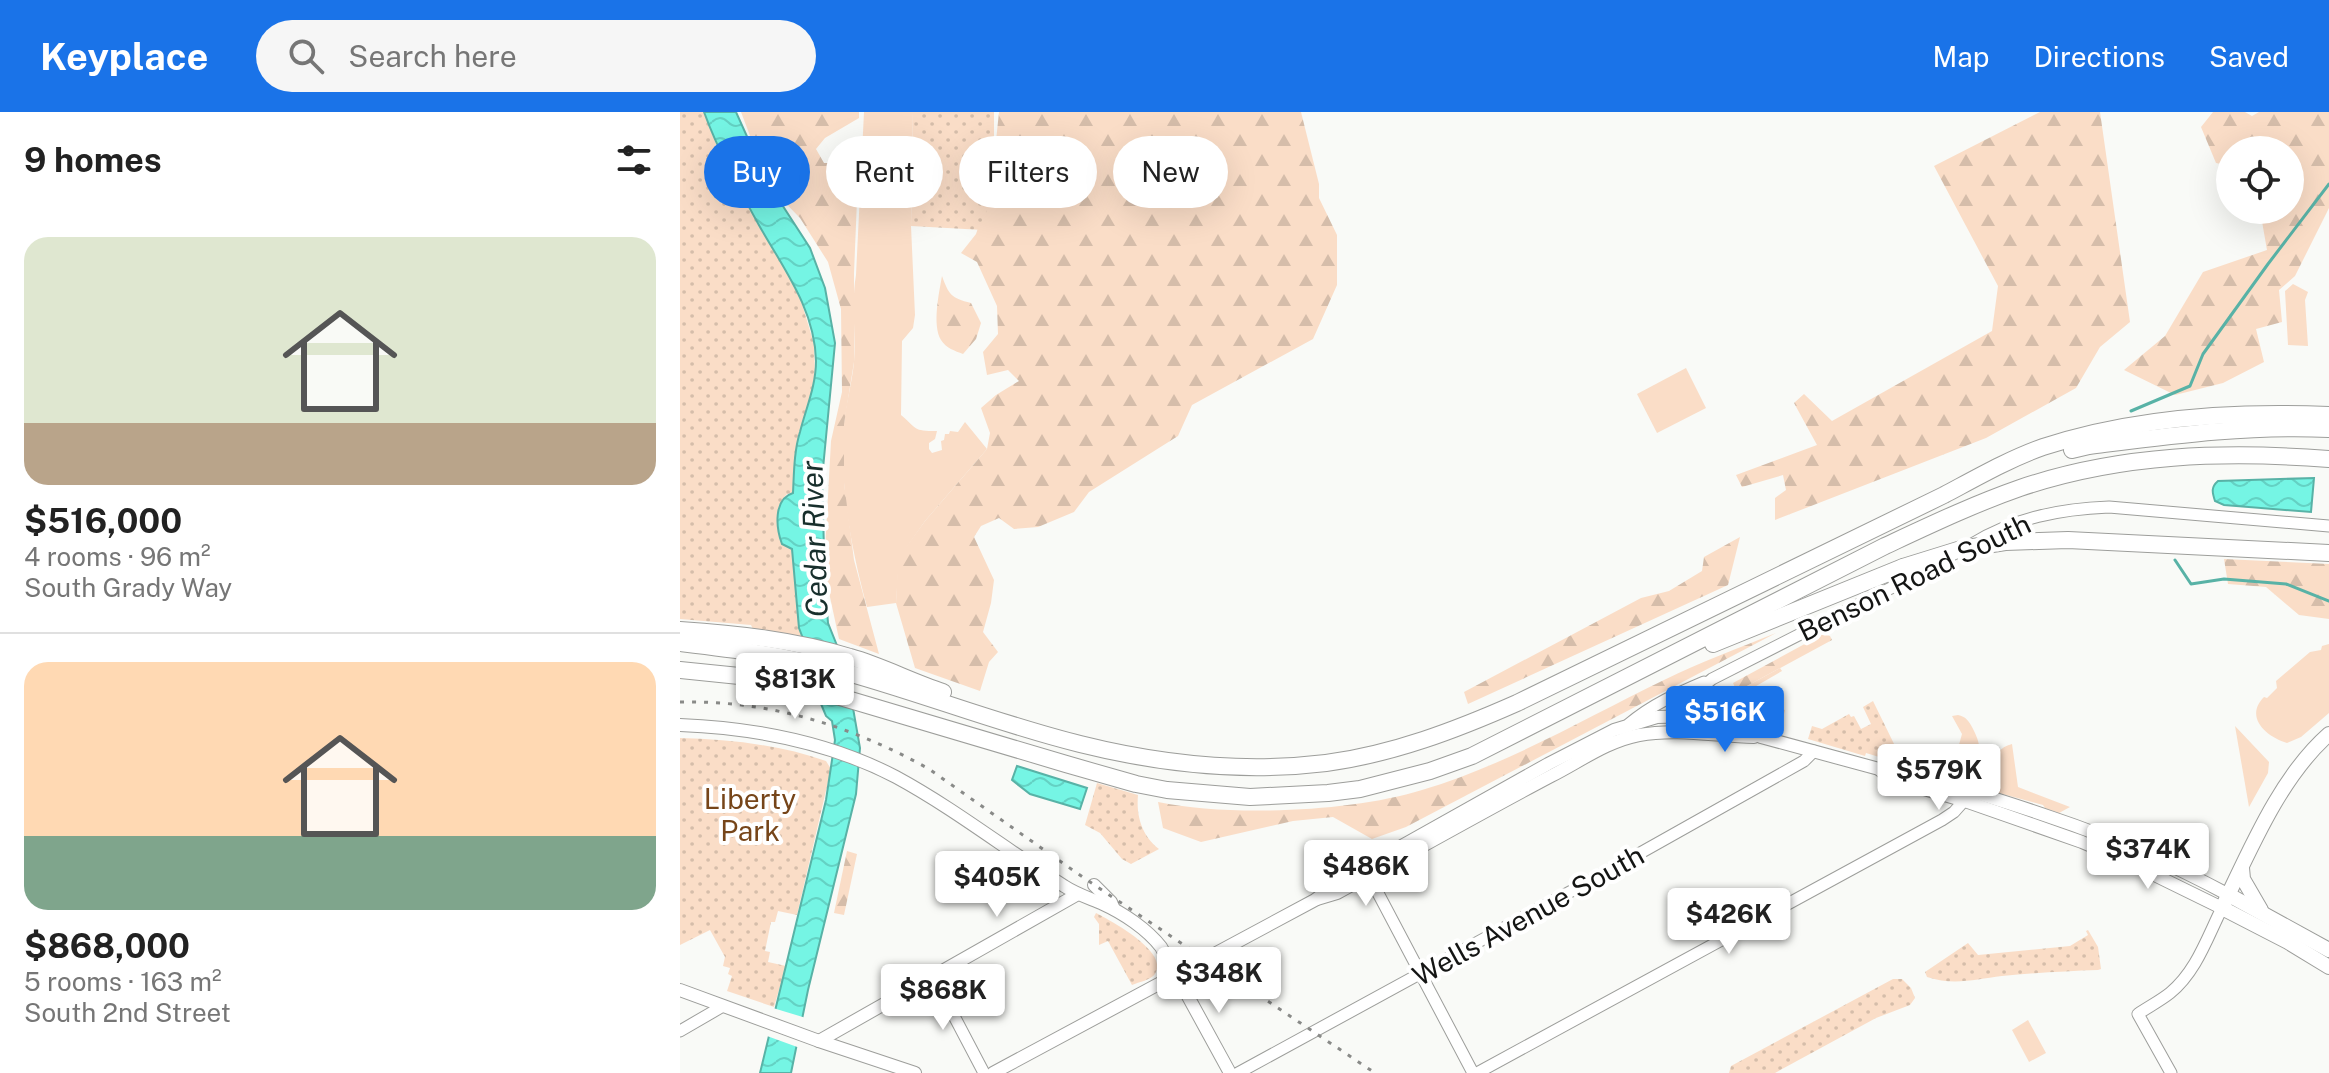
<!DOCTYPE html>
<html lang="en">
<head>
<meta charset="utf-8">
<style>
	body { margin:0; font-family:"Public Sans",sans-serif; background:#f6f6f6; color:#222; height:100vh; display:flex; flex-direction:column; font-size:30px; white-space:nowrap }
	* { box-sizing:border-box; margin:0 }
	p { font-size:26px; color:#767676 }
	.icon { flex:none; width:44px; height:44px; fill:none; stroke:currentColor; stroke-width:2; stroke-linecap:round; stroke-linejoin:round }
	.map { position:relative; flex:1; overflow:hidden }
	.panel { display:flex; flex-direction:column; background:#fff; width:680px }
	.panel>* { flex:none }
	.top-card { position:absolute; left:24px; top:24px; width:760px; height:72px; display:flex; gap:16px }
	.controls { position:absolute; left:1536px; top:24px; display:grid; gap:16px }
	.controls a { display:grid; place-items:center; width:88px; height:88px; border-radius:50%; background:#fff; box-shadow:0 8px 32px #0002; font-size:40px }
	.price { position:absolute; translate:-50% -68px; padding:0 18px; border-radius:8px; background:#fff; color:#222; font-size:26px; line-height:52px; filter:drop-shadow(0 2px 4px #0008) }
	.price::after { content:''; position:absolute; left:50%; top:48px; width:24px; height:18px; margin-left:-12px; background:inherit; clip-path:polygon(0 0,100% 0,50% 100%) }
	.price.current { background:#1a73e8; color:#fff }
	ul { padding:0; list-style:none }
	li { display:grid; align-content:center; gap:16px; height:424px; padding:0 24px }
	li+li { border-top:2px solid #e0e0e0 }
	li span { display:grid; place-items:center; height:248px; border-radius:24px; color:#555 }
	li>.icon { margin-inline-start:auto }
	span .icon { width:144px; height:144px; fill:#fffc; stroke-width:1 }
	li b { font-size:34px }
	h2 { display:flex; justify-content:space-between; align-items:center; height:96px; padding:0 24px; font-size:34px }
	.tag { padding:0 28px; border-radius:36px; background:#fff; box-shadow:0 8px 32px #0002; font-size:28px; line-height:72px }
	.tag.current { background:#1a73e8; color:#fff }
	header { display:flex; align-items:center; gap:48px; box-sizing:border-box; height:112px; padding:0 40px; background:#1a73e8; color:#fff }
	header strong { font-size:38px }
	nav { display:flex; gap:44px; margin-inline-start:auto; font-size:28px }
	.search { width:560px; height:72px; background:#f6f6f6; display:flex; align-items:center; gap:20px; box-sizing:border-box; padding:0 28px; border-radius:44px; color:#767676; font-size:30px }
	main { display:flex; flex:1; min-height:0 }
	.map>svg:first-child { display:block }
</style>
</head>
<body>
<header>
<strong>Keyplace</strong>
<div class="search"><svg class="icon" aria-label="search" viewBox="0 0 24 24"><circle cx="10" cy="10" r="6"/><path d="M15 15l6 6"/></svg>Search here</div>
<nav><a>Map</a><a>Directions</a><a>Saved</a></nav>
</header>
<main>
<section class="panel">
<h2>9 homes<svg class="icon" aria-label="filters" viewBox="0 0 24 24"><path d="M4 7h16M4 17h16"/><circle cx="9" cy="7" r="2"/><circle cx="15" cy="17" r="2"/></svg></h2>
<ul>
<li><span style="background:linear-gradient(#dfe7d0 75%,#b9a48a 0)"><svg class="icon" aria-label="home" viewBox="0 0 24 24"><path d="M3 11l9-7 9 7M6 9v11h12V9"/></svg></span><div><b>$516,000</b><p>4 rooms · 96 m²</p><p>South Grady Way</p></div></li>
<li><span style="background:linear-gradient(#ffd9b3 70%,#7fa58c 0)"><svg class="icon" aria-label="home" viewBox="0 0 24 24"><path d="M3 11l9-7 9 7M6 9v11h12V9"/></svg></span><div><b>$868,000</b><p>5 rooms · 163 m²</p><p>South 2nd Street</p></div></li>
</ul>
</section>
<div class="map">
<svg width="1649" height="961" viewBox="0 0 1649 961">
	<defs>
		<pattern id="forest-firs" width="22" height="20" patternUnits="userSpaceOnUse" patternTransform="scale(2)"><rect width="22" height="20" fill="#faddc7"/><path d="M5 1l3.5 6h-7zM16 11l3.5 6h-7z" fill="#d5bdaa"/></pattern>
		<pattern id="park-dots" width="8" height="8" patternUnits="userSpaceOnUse" patternTransform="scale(2)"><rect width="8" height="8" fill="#faddc7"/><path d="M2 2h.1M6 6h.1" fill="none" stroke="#d5bdaa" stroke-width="1.8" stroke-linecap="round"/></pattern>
		<pattern id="water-waves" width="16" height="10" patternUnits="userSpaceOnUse" patternTransform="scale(2)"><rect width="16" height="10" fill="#75f5e4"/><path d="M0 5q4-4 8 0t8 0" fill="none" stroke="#64d1c3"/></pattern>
	</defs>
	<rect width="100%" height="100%" fill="#f9faf7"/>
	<g fill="#faddc7">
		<path d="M184 0H233L231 114 235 203 233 216 222 229 221 303C238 317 232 319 257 319L255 327 249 331V337L252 341 262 338 261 329 264 328 265 322H269L270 319 278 320 285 310 307 337 245 409 219 446 216 491 187 495C171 436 159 373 164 311 166 291 172 271 174 250 176 221 171 192 176 163Z"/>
		<polygon points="1613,172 1628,180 1625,188 1628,234 1608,233 1605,179"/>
		<polygon points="1006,256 1026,296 977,321 957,282"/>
		<path d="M1649 532V601L1621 625 1607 631C1586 625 1564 605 1584 585L1587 586 1597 576 1596 569 1630 540 1641 538 1642 534Z"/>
		<polygon points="1100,556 1102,559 1071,577 1077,588 1105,598 1103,606 1077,598 1065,575"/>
		<path d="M1278 603C1286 605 1288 608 1292 615 1303 635 1303 649 1283 665L1280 663 1275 666 1270 665 1282 622 1272 604Z"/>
		<polygon points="1555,614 1589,650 1588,661 1569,695"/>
		<path d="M1332 632 1338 675 1390 695 1379 701 1365 696 1363 693 1319 681C1311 672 1312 668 1314 656 1315 645 1317 636 1332 632Z"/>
		<polygon points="1348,908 1366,941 1349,950 1332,918"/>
	</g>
	<g fill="url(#forest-firs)">
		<polygon points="61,0 179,0 179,6 145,26 136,37 144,51 150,51 178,64 174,161 174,250 164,312 164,371 174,448 199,542 159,527 144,457 151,329 162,280 161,197 148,150 120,106 89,74"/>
		<polygon points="319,0 621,0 639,72 639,86 657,123 657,173 633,227 512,293 498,324 409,380 394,400 358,415 334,417 319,406 301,414 294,425 314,468 311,491 303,520 318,540 309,550 300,579 235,556 216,491 218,446 245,409 307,337 310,321 301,296 316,283 339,269 328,258 307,263 303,240 318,222 317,194 297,150 281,141 296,122 311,77"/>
		<polygon points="1360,0 1420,0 1450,210 1420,235 1396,276 1306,326 1095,408 1095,386 1106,378 1103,363 1062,375 1056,363 1137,333 1114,291 1124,282 1152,309 1312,219 1318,174 1254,54"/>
		<polygon points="1533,0 1565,0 1572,4 1579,0 1649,0 1649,96 1615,164 1599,178 1602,210 1576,217 1584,250 1543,271 1495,283 1444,258 1485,224 1523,160 1587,138 1580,98 1610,98 1610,38 1550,38 1550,54 1536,51 1521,15"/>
		<path d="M262 164C269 183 271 186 291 191L301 211 296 227 283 242C275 239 266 236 261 228 252 213 259 181 262 164Z"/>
		<polygon points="1060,425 1048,473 788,592 784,580 961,486 989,479 1022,459 1024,445"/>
		<polygon points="1544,447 1649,452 1649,507 1619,503 1586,475 1548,472"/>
		<path d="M1096 521 726 715 692 727 653 705 613 709 521 730 483 716 478 690C550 705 671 700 742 678 827 653 905 606 984 568 1020 550 1059 536 1096 521Z"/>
		<polygon points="1143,522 1150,524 1152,528 1065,575 1068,581 1058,582 1053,571"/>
		<polygon points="167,739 177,742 164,803 154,801"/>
	</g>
	<g fill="url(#park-dots)">
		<path d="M0 0H24L40 43 117 175 134 232 135 264 128 294 119 322 113 381 107 382C96 393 96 412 100 427L112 436 117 503 123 527 74 519 71 513 0 507Z"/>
		<polygon points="233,0 314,0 314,56 303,118 231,114"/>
		<polygon points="1193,589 1216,636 1216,642 1209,648 1186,641 1185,644 1128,627 1132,614 1142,617 1169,602 1171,605 1174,604 1181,617 1191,612 1183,595"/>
		<path d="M0 626C49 627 100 633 146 649L151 657 117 803 98 799 95 810H91L85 839 90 840 88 850 106 854 94 895 47 879 52 864 48 862 50 856 43 854 45 845 30 818 0 833Z"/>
		<path d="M417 671 458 683C456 704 462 724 479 737L451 752 442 747 420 721 405 713Z"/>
		<path d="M416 801C431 809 490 840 475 862 471 868 459 870 452 873L428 829 419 833V812L414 805Z"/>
		<path d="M1408 818 1418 835 1421 857 1418 858C1387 859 1354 861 1322 864 1296 867 1274 874 1247 865L1245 860 1288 831 1298 843 1390 834 1408 823 1406 819Z"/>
		<polygon points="1213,867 1222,867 1231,876 1235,886 1230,893 1196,906 1095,961 1049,961 1051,954"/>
	</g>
	<g fill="url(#water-waves)" stroke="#58b2a6" stroke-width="2">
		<path d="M24 0H56L88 71 130 136 145 176 155 231 142 367 145 472 148 511 166 556 180 636 176 682 128 878 111 961H80L146 688 155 628 152 609 146 604 141 592V584L146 576 143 560 124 529 119 516 112 437 102 432C96 416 93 387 113 381 114 361 114 339 120 320 126 296 136 274 136 249 135 198 104 157 80 115 59 77 39 41 24 0Z"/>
		<path d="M1634 366 1631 400 1544 393 1535 389C1532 380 1531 375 1538 369Z"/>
		<polygon points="337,654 407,676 400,697 350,682 332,668"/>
	</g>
	<polygon fill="#f9faf7" points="93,896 126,906 120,936 87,924"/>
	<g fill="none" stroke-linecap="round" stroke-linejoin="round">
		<g stroke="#58b2a6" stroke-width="3">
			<polyline points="1451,299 1510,274 1523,242 1588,152 1649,72"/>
			<polyline points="1495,448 1511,472 1544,467 1606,472 1649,489"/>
		</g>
		<defs>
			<g id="tertiary">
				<path d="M1292 432C1335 406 1379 397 1429 395L1649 414"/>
				<path d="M949 612C971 593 998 581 1024 570"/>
				<path d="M1013 620C1013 594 1010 584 1032 567L1270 446"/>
				<polyline points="689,764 793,961"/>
				<polyline points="253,864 304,961"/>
				<polyline points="0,919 43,894"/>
				<polyline points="558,961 930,758 1124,649 1134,639"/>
				<polyline points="797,961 1262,708 1274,700 1290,682"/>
				<path d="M1491 961 1458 902C1468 895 1480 889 1490 881 1516 860 1527 826 1542 796"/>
			</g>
			<g id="secondary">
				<path d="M0 613C75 616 149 630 216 665 275 697 328 739 384 774 396 782 409 786 423 792 443 801 467 817 481 835L550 961"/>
				<polyline points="1199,657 1210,667 1285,689 1402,730 1442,747 1542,796"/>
				<polyline points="414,773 431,790 434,797"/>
				<path d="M637 787 657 781C729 742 799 702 871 664 899 650 927 629 959 623 997 616 1035 624 1074 625"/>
				<polyline points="0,878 139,929 235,961"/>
				<polyline points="139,929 398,782"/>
				<path d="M313 961 635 788 661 768 868 652 934 618 977 605 1013 604 1049 612 1081 625 1199 657 1208 654 1219 657C1270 673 1322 688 1373 706 1433 726 1493 753 1549 783"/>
			</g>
			<g id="primary">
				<path d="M1649 622C1600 665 1570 738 1542 796L1608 830 1649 855"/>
				<polyline points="1562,756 1563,767 1581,798"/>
				<polyline points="1549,783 1649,838"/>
			</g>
			<g id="motorway">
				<path d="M1392 338 1409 334C1489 324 1568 313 1649 317"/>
				<polyline points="1325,430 1388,428 1649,441"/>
				<path d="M0 518C58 522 115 528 170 545 202 554 232 570 263 580"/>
				<path d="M0 531C50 537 101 543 150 556 234 578 315 611 400 632 480 652 564 661 646 651 713 642 776 618 837 591L1264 383C1296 366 1329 347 1363 335 1454 305 1554 299 1649 303"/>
				<polyline points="1033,532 1223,455"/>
				<path d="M0 558 69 565 130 576 386 652 456 672 487 678 570 685 648 681 680 677 750 659 792 644 1205 434C1250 413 1294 392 1340 376 1440 342 1545 339 1649 347"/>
			</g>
		</defs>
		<use href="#tertiary" stroke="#9d9e9b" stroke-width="13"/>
		<use href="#secondary" stroke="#9d9e9b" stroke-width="14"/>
		<use href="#primary" stroke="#9d9e9b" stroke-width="16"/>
		<use href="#motorway" stroke="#9d9e9b" stroke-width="18"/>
		<use href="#tertiary" stroke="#fff" stroke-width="11"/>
		<use href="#secondary" stroke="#fff" stroke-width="12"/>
		<use href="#primary" stroke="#fff" stroke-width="14"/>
		<use href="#motorway" stroke="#fff" stroke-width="16"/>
		<path stroke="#898a88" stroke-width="3" stroke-dasharray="4 8" stroke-linecap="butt" d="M0 590C89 588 172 614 249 657L404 766 695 961"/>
		<defs>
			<polyline id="motorway-bridge" points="1223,455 1281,437 1325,430"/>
		</defs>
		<use href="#motorway-bridge" stroke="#9d9e9b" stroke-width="18" stroke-linecap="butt"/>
		<use href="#motorway-bridge" stroke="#fff" stroke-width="16"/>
	</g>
	<g text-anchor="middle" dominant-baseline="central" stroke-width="8" stroke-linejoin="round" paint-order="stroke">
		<g font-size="28" fill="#141514" stroke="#fff">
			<text transform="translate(1234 465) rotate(-26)">Benson Road South</text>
			<text transform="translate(848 803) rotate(-29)">Wells Avenue South</text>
		</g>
		<g font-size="28" fill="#764519" stroke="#fff">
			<text x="70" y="686">Liberty<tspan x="70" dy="32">Park</tspan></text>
		</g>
		<g font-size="30" font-style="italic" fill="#182f2c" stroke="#fff">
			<text transform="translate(134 427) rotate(-92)">Cedar River</text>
		</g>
	</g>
</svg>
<div class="controls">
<a><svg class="icon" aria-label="locate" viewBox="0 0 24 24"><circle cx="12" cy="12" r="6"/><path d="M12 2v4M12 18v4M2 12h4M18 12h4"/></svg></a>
</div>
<b class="price" style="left:115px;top:609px">$813K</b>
<b class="price current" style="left:1045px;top:642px">$516K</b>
<b class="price" style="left:1259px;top:700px">$579K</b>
<b class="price" style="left:1468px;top:779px">$374K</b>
<b class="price" style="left:686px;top:796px">$486K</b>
<b class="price" style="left:317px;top:807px">$405K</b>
<b class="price" style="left:1049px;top:844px">$426K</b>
<b class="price" style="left:539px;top:903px">$348K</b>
<b class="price" style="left:263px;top:920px">$868K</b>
<div class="top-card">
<a class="tag current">Buy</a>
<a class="tag">Rent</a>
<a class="tag">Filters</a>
<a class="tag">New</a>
</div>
</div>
</main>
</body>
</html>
